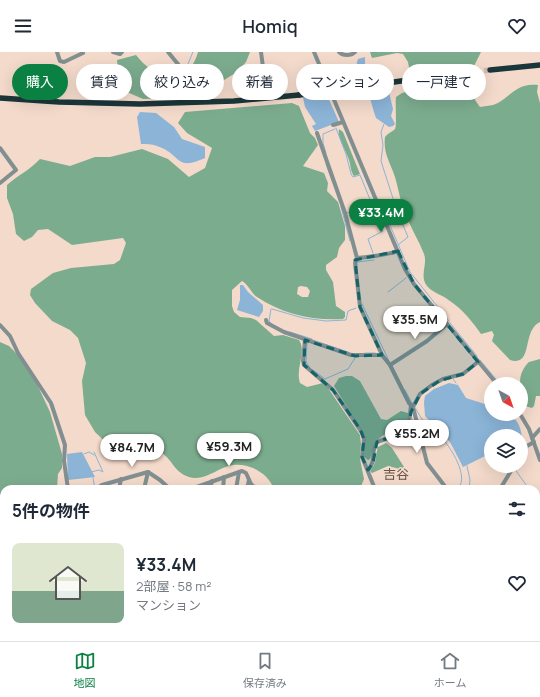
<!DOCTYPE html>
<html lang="ja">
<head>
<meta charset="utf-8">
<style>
	body { margin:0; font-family:Manrope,"Noto Sans JP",sans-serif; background:#f6f6f7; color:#1f2937; height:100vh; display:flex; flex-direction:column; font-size:15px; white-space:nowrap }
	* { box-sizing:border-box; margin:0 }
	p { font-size:13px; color:#747a83 }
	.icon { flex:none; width:22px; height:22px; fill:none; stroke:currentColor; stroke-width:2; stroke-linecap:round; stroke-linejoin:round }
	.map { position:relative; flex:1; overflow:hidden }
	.drawer { position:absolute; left:0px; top:433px; width:540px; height:156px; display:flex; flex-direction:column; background:#fff; border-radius:12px 12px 0 0; box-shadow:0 4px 16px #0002 }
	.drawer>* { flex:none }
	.hud { position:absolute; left:12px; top:12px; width:516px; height:36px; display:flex; gap:8px }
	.needle { width:26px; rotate:140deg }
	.controls { position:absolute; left:484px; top:325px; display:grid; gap:8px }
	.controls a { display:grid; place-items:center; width:44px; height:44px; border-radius:50%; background:#fff; box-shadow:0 4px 16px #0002; font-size:20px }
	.price { position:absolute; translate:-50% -34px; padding:0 9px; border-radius:14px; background:#fff; color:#222; font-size:13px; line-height:26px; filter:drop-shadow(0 1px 2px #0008) }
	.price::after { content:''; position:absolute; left:50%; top:24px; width:12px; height:9px; margin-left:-6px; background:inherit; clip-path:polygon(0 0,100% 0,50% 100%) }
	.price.active { background:#0b8043; color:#fff }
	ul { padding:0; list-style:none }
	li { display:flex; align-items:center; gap:12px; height:100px; padding:0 12px }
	li span { display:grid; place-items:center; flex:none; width:112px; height:80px; border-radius:8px; color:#555 }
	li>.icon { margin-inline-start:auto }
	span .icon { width:48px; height:48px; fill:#fffc; stroke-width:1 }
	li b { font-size:17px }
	h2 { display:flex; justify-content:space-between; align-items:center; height:48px; padding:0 12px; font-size:17px }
	.pill { padding:0 14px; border-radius:18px; background:#fff; box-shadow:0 4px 16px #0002; font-size:14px; line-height:36px }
	.pill.active { background:#0b8043; color:#fff }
	header { display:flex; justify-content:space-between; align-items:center; height:52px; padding:0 12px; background:#fff; font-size:18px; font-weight:600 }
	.tabs { display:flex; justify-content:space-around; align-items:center; height:56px; border-top:1px solid #e0e1e3; background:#fff; font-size:11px; color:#747a83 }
	.tabs a { display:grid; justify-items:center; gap:2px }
	.tabs .active { color:#0b8043 }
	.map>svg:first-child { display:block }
</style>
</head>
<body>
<header><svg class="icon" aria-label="menu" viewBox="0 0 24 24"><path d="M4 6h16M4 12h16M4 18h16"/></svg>Homiq<svg class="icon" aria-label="heart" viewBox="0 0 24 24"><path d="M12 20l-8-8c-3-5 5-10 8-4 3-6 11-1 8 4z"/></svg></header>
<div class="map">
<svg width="540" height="589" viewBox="0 0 540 589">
	<rect width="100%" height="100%" fill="#f3dacb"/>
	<g fill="#7cac8e" fill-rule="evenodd">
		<path d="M198 0H250L246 10 237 20 200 43 174 46 143 47 120 37 117 8 136 3C150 20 158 23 181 24 190 18 195 11 198 0Z"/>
		<path d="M370 0H481L474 14 477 30 475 48 480 55C484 54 489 54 493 53 510 47 515 30 538 33L537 40 540 51V270C521 279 534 315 510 308L492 289 494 283 492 279 481 282C473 270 462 257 450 249 443 243 433 241 427 234 419 224 428 212 424 202 419 189 412 178 407 166 401 153 399 139 395 125 390 110 383 101 385 85 388 81 392 80 395 77 397 75 395 50 396 45L402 41 413 38 408 10 403 2 397 1 372 6Z"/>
		<path d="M292 51 299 54 310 81 315 86 318 93 303 114 324 121 328 131 327 139 338 150 345 174V188L339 196 337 205 326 213V218L333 230 336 254 345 260V265L343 267C313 269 282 262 257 245 251 241 249 233 242 229L232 238V254L234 260 240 265 251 266 256 268 274 284 283 283 299 288C307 300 295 316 300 331L307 335 323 331 326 333 360 383 361 392 360 407 364 427 360 437H274C268 421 250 411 233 413 218 415 205 430 189 425 180 422 176 417 171 410 153 387 139 393 113 397L95 380 85 363 82 329 86 311 78 286 70 278 52 269 35 251 30 243 31 237 53 221 71 216 114 212 120 208 126 191 123 186 72 193 48 177 38 178 32 185 24 189 16 182 13 162 7 146V133C18 123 30 118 40 107L70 114 95 105H110L142 97 168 107 189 125 205 116 212 96 187 81 178 71 185 60ZM301 234 307 235 310 239 308 245H302L297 242 298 235Z"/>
		<path d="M339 77 343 80 360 122 354 124C350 119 351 113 349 108 346 98 337 87 339 77Z"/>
		<polygon points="0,290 9,294 17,302 36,330 50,360 62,402 62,416 58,422 57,437 4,437 4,492 0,494"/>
		<path d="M540 307V344H536L534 354 532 356 521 353 524 338C516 331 522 316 529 310Z"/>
		<polygon points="346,324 352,324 360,329 381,367 387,368 401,359 408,361 409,363 407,372 403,369 398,371 375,390 370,407 368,408 364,405 365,384 334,334 339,326"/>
		<polygon points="412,366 419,386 417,388 410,387 405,381 411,372"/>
		<path d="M386 391 392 396 404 415 400 417 388 414 372 421 370 419C377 412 375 404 378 395Z"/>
		<polygon points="0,508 4,511 4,581 0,583"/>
		<polygon points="187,585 399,585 397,589 189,589"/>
	</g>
	<g fill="#8bb4d7">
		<path d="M365 5V12L371 17 375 27 383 37 389 40 393 57 391 64 395 72 393 74 389 75 376 66C373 58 371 47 367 39 362 29 353 19 358 7Z"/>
		<polygon points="314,14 339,70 315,79 312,74 316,72 305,55 299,26 306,17"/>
		<path d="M140 60 156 61 174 75 182 87 205 95V106C174 120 182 102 157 94 152 92 146 92 141 92L137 65Z"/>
		<polygon points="240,233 243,233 248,240 263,253 263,259 259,265 237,258 240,248"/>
		<path d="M449 331 458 333 466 346 491 354V362C512 362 519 365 522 385L517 381 513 384H491V401L463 415 450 390 425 364 424 350 425 344 434 337Z"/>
		<polygon points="82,400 95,425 68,428 67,402"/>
	</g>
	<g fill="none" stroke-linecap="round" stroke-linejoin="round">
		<g stroke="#8bb4d7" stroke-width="1">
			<polyline points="185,19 193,0"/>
			<polyline points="384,72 381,80 383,93 381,109 397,159 408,185 398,193"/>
			<polyline points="336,76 346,102 351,122 353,125 360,123 383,179 368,187 373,201"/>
			<polyline points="326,101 323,91 323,82 335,77"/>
			<polyline points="326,112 333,131"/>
			<polyline points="380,150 410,220 449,269"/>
			<polyline points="341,155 350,189"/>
			<polyline points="347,161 372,151"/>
			<polyline points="357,213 357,210 374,208"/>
			<polyline points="388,240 406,226"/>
			<polyline points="362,252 389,309"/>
			<polyline points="272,257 303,266 326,269 346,268 348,259 356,256"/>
			<polyline points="271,271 269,269 271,257"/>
			<polyline points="450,271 477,304"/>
			<polyline points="290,280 312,287"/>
			<polyline points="307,291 306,310 310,316"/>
			<polyline points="324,292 348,300"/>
			<polyline points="365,301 375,301"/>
			<polyline points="480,308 500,332"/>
			<polyline points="313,318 325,327"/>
			<polyline points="325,327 348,317 355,306"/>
			<polyline points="453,327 456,331"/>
			<polyline points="405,338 412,351"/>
			<path d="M416 357C419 362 421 367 425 370 431 378 439 383 445 390 453 399 470 428 457 437"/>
			<polyline points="84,402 89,400 94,403"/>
			<polyline points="467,414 470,428 469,437"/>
			<polyline points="514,416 529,437"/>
			<polyline points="91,420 99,418 103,420 94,400"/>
			<polyline points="93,426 95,437"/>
			<polyline points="76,437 94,434"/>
			<polyline points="536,447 540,452"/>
			<polyline points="536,509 540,506"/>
			<polyline points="536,569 540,566"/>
			<polyline points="85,585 86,589"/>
			<polyline points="422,589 423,587"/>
			<polyline points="509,589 515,585"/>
		</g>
		<polyline stroke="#d2bbae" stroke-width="5.5" stroke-dasharray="5.5 3" stroke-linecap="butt" points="408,28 490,18"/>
		<g stroke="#828f91" stroke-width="4">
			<polyline points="57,0 60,9 64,10 83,1 82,0"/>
			<polyline points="113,0 120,2 122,0"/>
			<polyline points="168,0 182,17"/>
			<polyline points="261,0 267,45"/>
			<polyline points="314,0 405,217 414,232 497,332"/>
			<path d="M339 0C343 4 351 4 355 0"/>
			<polyline points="333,73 343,70"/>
			<polyline points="317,81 345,161 357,206 355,211 360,255 382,303 390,313 409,351 413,355 427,411 447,437"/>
			<polyline points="0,96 16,118 0,131"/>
			<path d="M357 206C371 204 384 204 398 199"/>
			<polyline points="266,268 267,271 284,280 351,303 382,303"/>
			<polyline points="0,273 10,284 18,301 51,351 65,393 64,409 68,437"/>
			<polyline points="305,288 303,309 304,313 333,338 362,381 364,387 362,405 375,437"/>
			<polyline points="390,313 427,289 447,272"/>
			<polyline points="413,355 420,342 432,333 443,327 463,322 478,310"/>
			<polyline points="520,362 529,377 540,408"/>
			<polyline points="532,386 540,377"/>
			<polyline points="521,402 527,394 534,390"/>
			<path d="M368 418C377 409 370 399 377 390L397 383 409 372 411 353"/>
			<polyline points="99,437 99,435 102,433 148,420 160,428 170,437"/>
			<polyline points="119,437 121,427"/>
			<polyline points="144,437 148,420"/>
			<polyline points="191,437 242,419 246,421 251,432 256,437"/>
			<polyline points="210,437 212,429"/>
			<polyline points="223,437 224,425"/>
			<polyline points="236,437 239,420"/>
			<polyline points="247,437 249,428"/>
			<polyline points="500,437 514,414"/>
			<polyline points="536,506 540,503"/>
			<polyline points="57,585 57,589"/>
			<polyline points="88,585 88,589"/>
			<polyline points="425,589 431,585"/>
			<polyline points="540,589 540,588"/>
		</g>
		<g stroke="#364d51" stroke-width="5">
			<polyline points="536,579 540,576"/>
			<polyline points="521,589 527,585"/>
		</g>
		<g stroke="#1b363a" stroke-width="5.5">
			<polyline points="490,18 540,13"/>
			<polyline points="339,38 408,28"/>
			<polyline points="0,46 59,50 140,52 234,49 299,43"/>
		</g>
		<polyline stroke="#1b363a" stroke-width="5.5" points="299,43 339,38"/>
	</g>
	<path fill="#136368" fill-opacity="0.2" stroke="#136368" stroke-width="3" stroke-dasharray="8 5" stroke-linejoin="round" d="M398 199 414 232 478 310 463 322 439 329 420 342 411 360 409 372 397 383 377 390 373 411 368 418 362 405 364 387 360 377 333 338 304 313 305 288 355 304 382 303 360 255 355 208Z"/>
	<g text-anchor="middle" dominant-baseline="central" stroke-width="3" stroke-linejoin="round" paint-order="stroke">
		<g font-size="13" fill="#685346" stroke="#f3dacb">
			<text x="396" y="422">吉谷</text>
		</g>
	</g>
</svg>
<div class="controls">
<a><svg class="needle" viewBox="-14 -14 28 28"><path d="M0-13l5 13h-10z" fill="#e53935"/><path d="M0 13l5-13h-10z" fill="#747a83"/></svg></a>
<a><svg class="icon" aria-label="layers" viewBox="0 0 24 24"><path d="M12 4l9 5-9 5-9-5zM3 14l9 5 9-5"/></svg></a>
</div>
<b class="price active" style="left:381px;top:181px">¥33.4M</b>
<b class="price" style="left:415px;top:288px">¥35.5M</b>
<b class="price" style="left:417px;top:402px">¥55.2M</b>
<b class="price" style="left:229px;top:415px">¥59.3M</b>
<b class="price" style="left:132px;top:416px">¥84.7M</b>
<div class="hud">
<a class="pill active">購入</a>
<a class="pill">賃貸</a>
<a class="pill">絞り込み</a>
<a class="pill">新着</a>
<a class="pill">マンション</a>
<a class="pill">一戸建て</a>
</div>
<section class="drawer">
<h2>5件の物件<svg class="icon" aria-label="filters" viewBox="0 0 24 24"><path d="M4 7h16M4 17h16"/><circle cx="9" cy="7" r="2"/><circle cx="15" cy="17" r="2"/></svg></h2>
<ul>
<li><span style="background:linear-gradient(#dfe7d0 60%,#7fa58c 0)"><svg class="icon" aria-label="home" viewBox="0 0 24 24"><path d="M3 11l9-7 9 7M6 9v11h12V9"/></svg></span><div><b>¥33.4M</b><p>2部屋 · 58 m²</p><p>マンション</p></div><svg class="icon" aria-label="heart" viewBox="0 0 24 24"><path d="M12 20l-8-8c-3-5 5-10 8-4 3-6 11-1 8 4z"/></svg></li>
</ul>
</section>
</div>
<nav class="tabs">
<a class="active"><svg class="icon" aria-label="map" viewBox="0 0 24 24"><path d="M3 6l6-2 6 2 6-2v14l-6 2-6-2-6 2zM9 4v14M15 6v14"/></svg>地図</a>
<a><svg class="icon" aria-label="saved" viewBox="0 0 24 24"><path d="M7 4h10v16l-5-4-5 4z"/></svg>保存済み</a>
<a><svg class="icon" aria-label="home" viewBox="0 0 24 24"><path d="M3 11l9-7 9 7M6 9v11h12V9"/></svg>ホーム</a>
</nav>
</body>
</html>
